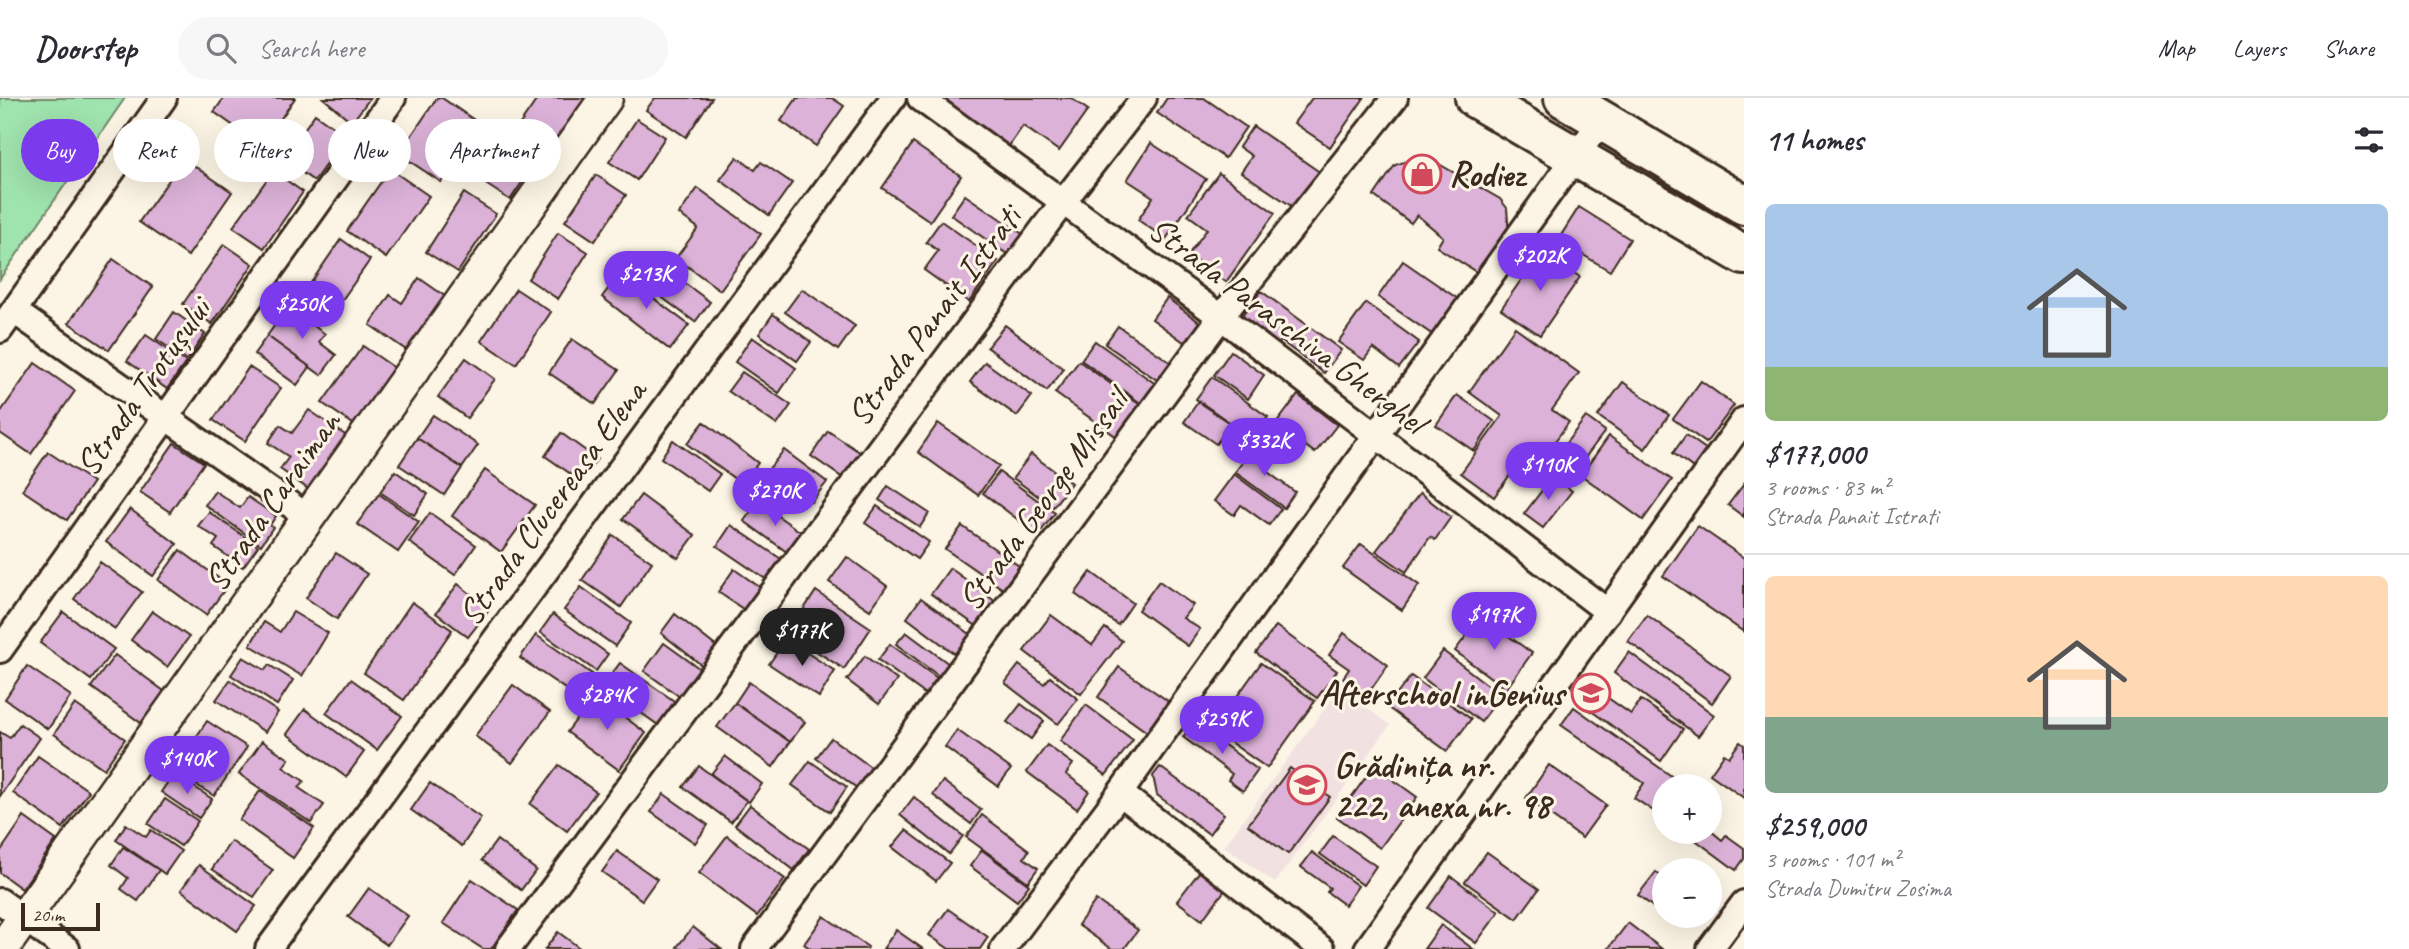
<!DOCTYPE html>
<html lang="en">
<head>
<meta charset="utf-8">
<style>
	body { margin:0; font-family:Caveat,sans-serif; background:#f7f7f7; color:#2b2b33; height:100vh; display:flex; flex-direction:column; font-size:26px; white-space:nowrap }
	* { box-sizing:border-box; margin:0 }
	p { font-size:23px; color:#7c7c81 }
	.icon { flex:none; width:38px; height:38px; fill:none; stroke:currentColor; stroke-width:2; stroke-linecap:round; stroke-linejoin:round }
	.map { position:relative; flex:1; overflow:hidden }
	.sheet { display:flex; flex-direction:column; background:#fff; width:665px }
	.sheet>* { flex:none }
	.hud { position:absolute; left:21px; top:21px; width:665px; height:63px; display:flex; gap:14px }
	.buttons { position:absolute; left:1652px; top:676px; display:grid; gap:14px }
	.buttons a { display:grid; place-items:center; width:70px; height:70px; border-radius:50%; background:#fff; box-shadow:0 7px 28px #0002; font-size:35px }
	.scale { position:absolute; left:21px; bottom:18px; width:79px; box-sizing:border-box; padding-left:7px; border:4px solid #3b2a1e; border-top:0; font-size:19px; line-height:24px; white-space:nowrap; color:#3b2a1e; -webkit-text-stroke:5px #fcf5e5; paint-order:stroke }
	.price { position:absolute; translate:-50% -60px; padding:0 16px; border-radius:24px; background:#7c3aed; color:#fff; font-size:23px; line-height:46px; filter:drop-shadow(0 2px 4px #0008) }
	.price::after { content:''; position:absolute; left:50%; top:42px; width:21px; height:16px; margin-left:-10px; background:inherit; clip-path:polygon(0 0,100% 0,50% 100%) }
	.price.active { background:#222; color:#fff }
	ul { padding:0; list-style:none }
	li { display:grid; align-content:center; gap:14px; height:371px; padding:0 21px }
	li+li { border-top:2px solid #e1e1e2 }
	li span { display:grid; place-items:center; height:217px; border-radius:10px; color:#555 }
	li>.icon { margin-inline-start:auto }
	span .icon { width:126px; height:126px; fill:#fffc; stroke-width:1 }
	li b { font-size:30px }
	h2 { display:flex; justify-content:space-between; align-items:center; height:84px; padding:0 21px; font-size:30px }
	.pill { padding:0 24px; border-radius:32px; background:#fff; box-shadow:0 7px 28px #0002; font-size:24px; line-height:63px }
	.pill.active { background:#7c3aed; color:#fff }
	header { display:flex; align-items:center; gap:42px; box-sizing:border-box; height:98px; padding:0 35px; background:#fff; border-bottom:2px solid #e1e1e2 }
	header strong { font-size:33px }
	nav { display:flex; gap:38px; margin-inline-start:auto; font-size:24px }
	.search { width:490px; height:63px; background:#f7f7f7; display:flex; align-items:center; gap:18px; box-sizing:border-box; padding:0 24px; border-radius:38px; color:#7c7c81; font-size:26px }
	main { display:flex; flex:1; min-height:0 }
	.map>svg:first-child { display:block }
</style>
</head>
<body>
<header>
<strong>Doorstep</strong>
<div class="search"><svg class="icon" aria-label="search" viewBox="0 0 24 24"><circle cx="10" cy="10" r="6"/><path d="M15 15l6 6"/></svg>Search here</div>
<nav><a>Map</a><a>Layers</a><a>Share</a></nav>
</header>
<main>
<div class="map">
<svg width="1744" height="851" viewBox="0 0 1744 851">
	<rect width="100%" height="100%" fill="#fcf5e5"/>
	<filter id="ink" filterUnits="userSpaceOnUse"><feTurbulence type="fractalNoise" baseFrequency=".0143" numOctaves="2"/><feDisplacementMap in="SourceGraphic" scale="14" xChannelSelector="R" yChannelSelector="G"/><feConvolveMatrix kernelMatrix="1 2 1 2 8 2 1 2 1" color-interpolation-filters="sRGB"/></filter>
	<g filter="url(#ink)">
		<polygon fill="#f2e1e1" points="1340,590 1390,627 1275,785 1224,748"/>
		<polygon fill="#9fe3ae" stroke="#6d8666" stroke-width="2" points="0,0 125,0 0,181"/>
		<g fill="#dcb2d8" stroke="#3b2a1e" stroke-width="2">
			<polygon points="224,0 295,0 262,48 214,14"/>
			<polygon points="323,0 370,0 352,24"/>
			<polygon points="437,0 442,0 480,26 441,84 399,56"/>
			<polygon points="538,0 588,0 554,50 520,26"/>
			<polygon points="655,0 712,0 686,39 646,12"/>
			<polygon points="797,0 832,0 844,8 816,48 781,23"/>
			<polygon points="938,0 1071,0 1088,12 1059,53 1023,28 1009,48"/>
			<polygon points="1167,0 1204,0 1246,29 1225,60 1157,15"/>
			<polygon points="1312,0 1364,0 1330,49 1294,25"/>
			<polygon points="315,16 346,38 314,83 283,61"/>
			<polygon points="637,21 665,39 637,82 609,64"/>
			<polygon points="1253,28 1321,75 1296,111 1241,74 1252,58 1239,49"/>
			<polygon points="506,39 538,61 510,102 478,81"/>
			<polygon points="913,45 961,78 930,123 882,90"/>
			<polygon points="1151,45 1206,81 1166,141 1138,122 1153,99 1127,82"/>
			<polygon points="737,59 755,72 761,64 792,85 769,117 720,82"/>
			<polygon points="1416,60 1430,61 1500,101 1507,110 1509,138 1484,179 1437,149 1443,139 1417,117 1411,125 1374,98 1395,67"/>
			<polygon points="184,61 232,94 188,158 139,124"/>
			<polygon points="390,71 429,98 386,160 347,133"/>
			<polygon points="273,73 303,94 264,150 233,129"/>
			<polygon points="1219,75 1275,115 1226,184 1188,157 1207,131 1188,117"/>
			<polygon points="596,77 626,97 595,143 565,123"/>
			<polygon points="698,90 761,136 720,192 676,160 698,130 679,116"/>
			<polygon points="464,95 496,116 458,174 426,154"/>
			<polygon points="965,97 1024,137 1010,158 951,117"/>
			<polygon points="1579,109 1630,141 1610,173 1558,142"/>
			<polygon points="941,123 998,163 969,204 924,172 938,153 926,144"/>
			<polygon points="558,135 588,154 558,201 528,181"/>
			<polygon points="341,141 370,162 330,219 301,199"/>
			<polygon points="224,146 253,166 212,226 183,206"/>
			<polygon points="1541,153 1580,179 1540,237 1501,211"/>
			<polygon points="113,161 153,189 109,252 69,225"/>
			<polygon points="1403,163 1458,201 1433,237 1378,199"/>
			<polygon points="659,166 710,204 695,224 644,186"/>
			<polygon points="620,175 689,227 670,252 602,199"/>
			<polygon points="419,180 449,201 412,256 370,227 390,197 402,205"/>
			<polygon points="516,191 551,214 516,266 481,243"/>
			<polygon points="802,191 855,228 838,252 785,214"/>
			<polygon points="1261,193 1341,252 1324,275 1281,243 1277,248 1240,221"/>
			<polygon points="1167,200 1202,226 1188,247 1152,221"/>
			<polygon points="1366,205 1419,244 1399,270 1373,250 1364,262 1338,244"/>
			<polygon points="288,209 325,236 319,244 336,257 321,277 267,238"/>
			<polygon points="174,214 205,236 187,262 156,241"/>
			<polygon points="773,216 811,244 797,263 759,236"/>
			<polygon points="1005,227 1064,271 1047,293 987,249"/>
			<polygon points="1118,228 1170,264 1157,282 1105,246"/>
			<polygon points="1515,229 1579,275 1552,312 1569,324 1531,376 1517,367 1494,399 1461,375 1502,318 1469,294"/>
			<polygon points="146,237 186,264 167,291 127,263"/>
			<polygon points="267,238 310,269 297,287 254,256"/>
			<polygon points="752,239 796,270 779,295 735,264"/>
			<polygon points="572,241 619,272 595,306 549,275"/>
			<polygon points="1095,243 1160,289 1146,309 1081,262"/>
			<polygon points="363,248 396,271 356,328 322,305"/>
			<polygon points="1231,253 1264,277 1248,301 1214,277"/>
			<polygon points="466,260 495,281 467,320 438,299"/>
			<polygon points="1079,263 1147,312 1124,344 1055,295"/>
			<polygon points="985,264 1032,298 1017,318 970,284"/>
			<polygon points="35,265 75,293 31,356 0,335 0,315"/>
			<polygon points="249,269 281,290 245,343 213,322"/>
			<polygon points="742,274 791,307 777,327 728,293"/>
			<polygon points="1212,279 1268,319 1252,340 1196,301"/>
			<polygon points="1701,283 1734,307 1706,345 1673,321"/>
			<polygon points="1623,284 1669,317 1645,351 1598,318"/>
			<polygon points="1298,297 1337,327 1315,355 1276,326"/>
			<polygon points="1457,297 1494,323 1474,353 1436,327"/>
			<polygon points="1198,304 1231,326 1216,346 1184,324"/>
			<polygon points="309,312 348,339 311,393 280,371 289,359 268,345 280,327 292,335"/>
			<polygon points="433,317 478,347 462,370 417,340"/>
			<polygon points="1586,319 1605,333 1575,373 1556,358"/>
			<polygon points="704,324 758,365 742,386 687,346"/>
			<polygon points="938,325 999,368 978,397 918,354"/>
			<polygon points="828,333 861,355 843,380 811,358"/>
			<polygon points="561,335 597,361 581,383 545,358"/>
			<polygon points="1686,337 1710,354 1696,372 1673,355"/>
			<polygon points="1609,338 1672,382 1643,422 1581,377"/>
			<polygon points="417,340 462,370 444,397 399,367"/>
			<polygon points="673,342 720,376 708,393 661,360"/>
			<polygon points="174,345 204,365 170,414 140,394"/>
			<polygon points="1254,349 1272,362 1265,372 1295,394 1284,410 1235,374"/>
			<polygon points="784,352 827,384 811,404 768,372"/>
			<polygon points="48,354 93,384 67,422 22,392"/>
			<polygon points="1031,356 1071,385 1053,409 1013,380"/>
			<polygon points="485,372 535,407 501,454 452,418"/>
			<polygon points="395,373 428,396 414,417 380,394"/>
			<polygon points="999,374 1055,415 1038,437 983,395"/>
			<polygon points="1234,376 1281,411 1269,427 1241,407 1234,417 1214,403"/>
			<polygon points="1553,378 1572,393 1543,430 1524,416"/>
			<polygon points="1744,386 1744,419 1728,407"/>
			<polygon points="888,388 929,415 920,429 879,402"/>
			<polygon points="215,393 240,410 248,399 276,418 270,427 273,429 261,447 205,407"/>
			<polygon points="1420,395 1451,419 1435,442 1430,439 1406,474 1376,453"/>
			<polygon points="379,396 419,424 398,454 357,426"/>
			<polygon points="641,397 695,437 678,460 623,421"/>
			<polygon points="758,404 805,437 791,457 744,423"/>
			<polygon points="877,408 929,444 917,461 865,425"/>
			<polygon points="130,411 177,446 153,478 106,444"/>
			<polygon points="209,414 258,448 243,469 213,448 218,441 198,428"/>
			<polygon points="430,415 476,447 455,477 409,444"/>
			<polygon points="731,427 784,463 770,484 717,448"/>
			<polygon points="962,428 1019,468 1003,491 945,451"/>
			<polygon points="1698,428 1744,460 1744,534 1663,478"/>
			<polygon points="613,437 652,464 621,509 582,482"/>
			<polygon points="1361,446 1419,487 1402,512 1343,470"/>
			<polygon points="180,452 228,487 206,517 158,482"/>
			<polygon points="336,455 367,476 337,521 306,500"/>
			<polygon points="847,459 887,488 870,512 829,484"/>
			<polygon points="100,464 142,494 115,531 74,501"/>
			<polygon points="950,470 996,504 978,529 931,496"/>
			<polygon points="734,471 761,490 746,513 718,494"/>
			<polygon points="1091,474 1133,505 1118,527 1075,496"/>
			<polygon points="1159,483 1193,507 1183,520 1200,531 1188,548 1138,512"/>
			<polygon points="458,486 490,511 468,539 436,515"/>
			<polygon points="581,489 631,525 615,548 564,512"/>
			<polygon points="816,493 871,530 844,571 788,535"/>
			<polygon points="921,500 970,536 955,556 907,520"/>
			<polygon points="412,504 452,532 404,602 364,575"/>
			<polygon points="152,513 189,539 167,569 131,542"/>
			<polygon points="63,514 114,551 91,582 40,545"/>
			<polygon points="293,514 328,535 302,578 250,547 264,524 280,534"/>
			<polygon points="553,516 608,556 596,573 540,534"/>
			<polygon points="675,516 718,550 704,569 661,535"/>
			<polygon points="1051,517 1092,547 1105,530 1122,543 1081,596 1024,553"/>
			<polygon points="1647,517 1731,578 1712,605 1628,543"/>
			<polygon points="1481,518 1532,555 1506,591 1455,553"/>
			<polygon points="1276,528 1337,573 1317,600 1256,555"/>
			<polygon points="906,534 949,566 940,579 896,546"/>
			<polygon points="1344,535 1388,567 1367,597 1343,580 1349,571 1329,557"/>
			<polygon points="536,537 592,576 577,599 520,560"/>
			<polygon points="786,541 835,573 819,599 769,566"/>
			<polygon points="664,545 703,573 683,601 644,573"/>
			<polygon points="890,546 944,585 932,601 878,562"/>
			<polygon points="1443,553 1501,597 1481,624 1423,580"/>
			<polygon points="1629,554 1714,617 1698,638 1614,575"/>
			<polygon points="115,557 164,593 141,625 91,589"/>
			<polygon points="865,558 897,582 879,606 847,582"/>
			<polygon points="243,559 265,572 269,567 293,582 277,607 231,577"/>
			<polygon points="620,565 677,605 661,629 603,588"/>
			<polygon points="1261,565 1315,603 1267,670 1213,632"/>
			<polygon points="1019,567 1044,586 1050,579 1078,601 1058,626 1005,585"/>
			<polygon points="27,568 71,598 48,631 5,601"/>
			<polygon points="1119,569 1168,603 1147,634 1098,599"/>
			<polygon points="1411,578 1471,621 1447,653 1387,609"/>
			<polygon points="351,581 402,618 377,652 326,615"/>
			<polygon points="230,582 278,614 265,634 216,602"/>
			<polygon points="749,584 805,624 790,644 735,605"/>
			<polygon points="1588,586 1631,616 1641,602 1683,631 1661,663 1576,602"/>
			<polygon points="513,587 550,614 512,665 475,638"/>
			<polygon points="595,597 646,635 619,672 567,634"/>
			<polygon points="735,605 790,644 773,669 717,629"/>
			<polygon points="75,606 125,641 104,671 54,636"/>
			<polygon points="1021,606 1044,623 1031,641 1007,624"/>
			<polygon points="1086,607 1133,642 1106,677 1060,643"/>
			<polygon points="1574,609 1677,682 1674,688 1664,688 1664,701 1655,714 1634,700 1644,685 1561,627"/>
			<polygon points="305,611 364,654 346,679 287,636"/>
			<polygon points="207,623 247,649 214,698 195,686 203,674 182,660"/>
			<polygon points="1194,624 1258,672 1243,693 1228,682 1232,676 1183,639"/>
			<polygon points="20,626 40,640 0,698 0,634 10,640"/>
			<polygon points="957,632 1011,671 998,688 945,649"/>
			<polygon points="831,640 872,670 857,690 816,660"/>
			<polygon points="262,643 289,661 283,669 304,683 299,690 324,707 311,725 239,676"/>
			<polygon points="1740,644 1744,647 1744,700 1710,676 1724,656 1729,659"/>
			<polygon points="1047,647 1073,666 1066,676 1089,693 1077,711 1027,674"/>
			<polygon points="38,658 89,693 63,730 13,695"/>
			<polygon points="725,658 762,686 749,704 711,676"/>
			<polygon points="810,663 847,689 830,714 792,687"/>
			<polygon points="559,667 596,694 567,733 530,706"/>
			<polygon points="1549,667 1606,707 1582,740 1526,700"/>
			<polygon points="699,668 747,703 731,724 683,689"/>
			<polygon points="1374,668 1417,699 1380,750 1337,719"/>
			<polygon points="1160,669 1224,716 1209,736 1157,697 1153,678"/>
			<polygon points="1290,670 1330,699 1288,756 1248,727"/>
			<polygon points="174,675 212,701 199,720 161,694"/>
			<polygon points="943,683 981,712 971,726 933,697"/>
			<polygon points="430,685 481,720 462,748 411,712"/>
			<polygon points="260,693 314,730 293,760 239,722"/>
			<polygon points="664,696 708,727 695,745 651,714"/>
			<polygon points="914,699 963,738 949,756 900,717"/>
			<polygon points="165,701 198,723 181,748 148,726"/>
			<polygon points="750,707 809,751 794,772 735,727"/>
			<polygon points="982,717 1029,752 1024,760 1038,770 1028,784 966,739"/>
			<polygon points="24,719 56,742 22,791 0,775 0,754"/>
			<polygon points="126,726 146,739 151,732 181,753 165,776 116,742"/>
			<polygon points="906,732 950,765 936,783 892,749"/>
			<polygon points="1710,732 1722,742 1726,737 1744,750 1744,761 1736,772 1686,735"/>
			<polygon points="727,738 785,781 757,818 699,775"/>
			<polygon points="1333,738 1376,768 1363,787 1320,756"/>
			<polygon points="497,742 536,772 521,792 482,762"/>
			<polygon points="231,743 273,772 254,799 212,771"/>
			<polygon points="123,749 159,772 138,803 121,791 128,780 111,767"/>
			<polygon points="982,752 1029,787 1017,803 970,768"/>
			<polygon points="617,753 657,781 642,802 602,774"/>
			<polygon points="1312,754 1358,788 1345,807 1327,794 1330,790 1301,769"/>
			<polygon points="1487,754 1539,791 1517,821 1465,784"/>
			<polygon points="199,767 256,808 237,833 181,792"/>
			<polygon points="1200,773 1225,792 1202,822 1177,803"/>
			<polygon points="1656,774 1664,781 1664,817 1684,817 1676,827 1638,797"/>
			<polygon points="1451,778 1499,814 1476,845 1428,810"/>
			<polygon points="472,781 518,812 491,851 483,851 443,825"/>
			<polygon points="369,790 408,818 387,847 348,819"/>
			<polygon points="1096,802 1138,832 1124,851 1112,851 1078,827"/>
			<polygon points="948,811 988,839 980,851 949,851 929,837"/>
			<polygon points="824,818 868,849 867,851 811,851 804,846"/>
			<polygon points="1628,825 1662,851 1608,851"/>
			<polygon points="1441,827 1473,851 1424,851"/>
			<polygon points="693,829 721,851 680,851 677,849"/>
			<polygon points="896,832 923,851 883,851"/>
			<polygon points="558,834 581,851 545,851"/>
		</g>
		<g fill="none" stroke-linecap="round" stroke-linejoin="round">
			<defs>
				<g id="minor">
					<polyline points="920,0 1221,219 1608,514"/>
					<polyline points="14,213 308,419"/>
					<polyline points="0,232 164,0"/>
					<polyline points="0,552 393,0"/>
					<polyline points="1120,695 1322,851"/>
					<polyline points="0,803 67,851"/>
					<polyline points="268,851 893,0"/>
					<polyline points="508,851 1063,104 1144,0"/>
					<polyline points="754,851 1221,219 1395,0"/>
					<polyline points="1003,851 1120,695 1601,23"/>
					<polyline points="1367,851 1744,322"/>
					<polyline points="1710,851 1744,805"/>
				</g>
				<polyline id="tertiary" points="2,851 606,0"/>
				<g id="primary">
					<polyline points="1475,0 1744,157"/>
					<polyline points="1564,0 1744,107"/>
				</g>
			</defs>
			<use href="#minor" stroke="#3b2a1e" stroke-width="30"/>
			<use href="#tertiary" stroke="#3b2a1e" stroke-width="37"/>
			<use href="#primary" stroke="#3b2a1e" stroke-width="44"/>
			<use href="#minor" stroke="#fcf5e5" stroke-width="24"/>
			<use href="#tertiary" stroke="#fcf5e5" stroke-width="32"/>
			<use href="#primary" stroke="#fcf5e5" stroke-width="38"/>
		</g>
	</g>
	<defs>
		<symbol id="shop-ring" viewBox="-11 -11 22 22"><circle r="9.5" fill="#fcf5e5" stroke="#d1495b" stroke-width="1.5"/><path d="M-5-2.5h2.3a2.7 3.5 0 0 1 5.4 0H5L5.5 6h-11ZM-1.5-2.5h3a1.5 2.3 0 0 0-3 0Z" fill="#d1495b"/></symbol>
		<symbol id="school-ring" viewBox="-11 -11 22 22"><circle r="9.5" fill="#fcf5e5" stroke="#d1495b" stroke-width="1.5"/><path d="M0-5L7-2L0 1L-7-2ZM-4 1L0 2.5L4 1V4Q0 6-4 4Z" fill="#d1495b"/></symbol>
	</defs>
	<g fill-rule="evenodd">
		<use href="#shop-ring" x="1400" y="54" width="44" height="44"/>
		<use href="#school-ring" x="1569" y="573" width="44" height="44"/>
		<use href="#school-ring" x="1285" y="665" width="44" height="44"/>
	</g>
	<g text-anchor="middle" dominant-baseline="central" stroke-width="6" stroke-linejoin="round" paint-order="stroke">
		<g font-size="35" font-weight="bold" fill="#3b2a1e" stroke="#fcf5e5" text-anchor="start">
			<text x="1449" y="76">Rodiez</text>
			<text x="1564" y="595" text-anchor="end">Afterschool inGenius</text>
			<text x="1334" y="667">Grădinița nr.<tspan x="1334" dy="40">222, anexa nr. 98</tspan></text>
		</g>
		<g font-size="35" fill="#3b2a1e" stroke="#fcf5e5">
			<text transform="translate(934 218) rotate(-53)">Strada Panait Istrati</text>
			<text transform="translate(1287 227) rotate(37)">Strada Paraschiva Gherghel</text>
			<text transform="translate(143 289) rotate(-55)">Strada Trotușului</text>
			<text transform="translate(1043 402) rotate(-54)">Strada George Missail</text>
			<text transform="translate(272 403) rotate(-55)">Strada Caraiman</text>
			<text transform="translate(552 405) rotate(-54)">Strada Clucereasa Elena</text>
		</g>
	</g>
</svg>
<div class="buttons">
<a>+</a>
<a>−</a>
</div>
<div class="scale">20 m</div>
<b class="price" style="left:1540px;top:195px">$202K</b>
<b class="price" style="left:646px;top:213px">$213K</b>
<b class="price" style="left:302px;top:243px">$250K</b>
<b class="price" style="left:1264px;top:380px">$332K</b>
<b class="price" style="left:1548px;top:404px">$110K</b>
<b class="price" style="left:775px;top:430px">$270K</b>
<b class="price" style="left:1494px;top:554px">$197K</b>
<b class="price active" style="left:802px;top:570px">$177K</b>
<b class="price" style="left:607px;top:634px">$284K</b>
<b class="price" style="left:1222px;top:658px">$259K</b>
<b class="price" style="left:187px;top:698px">$140K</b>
<div class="hud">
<a class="pill active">Buy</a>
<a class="pill">Rent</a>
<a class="pill">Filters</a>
<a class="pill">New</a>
<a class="pill">Apartment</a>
</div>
</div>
<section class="sheet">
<h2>11 homes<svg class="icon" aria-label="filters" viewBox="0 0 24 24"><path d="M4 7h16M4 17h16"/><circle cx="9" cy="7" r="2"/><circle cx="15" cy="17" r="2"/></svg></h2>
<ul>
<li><span style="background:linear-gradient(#a9c7e8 75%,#8fb573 0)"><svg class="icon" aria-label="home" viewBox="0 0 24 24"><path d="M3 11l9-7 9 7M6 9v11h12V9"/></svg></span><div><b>$177,000</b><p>3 rooms · 83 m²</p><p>Strada Panait Istrati</p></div></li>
<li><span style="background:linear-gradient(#ffd9b3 65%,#7fa58c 0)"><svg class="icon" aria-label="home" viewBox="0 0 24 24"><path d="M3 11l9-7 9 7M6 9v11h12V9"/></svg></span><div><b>$259,000</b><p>3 rooms · 101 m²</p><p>Strada Dumitru Zosima</p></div></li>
</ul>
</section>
</main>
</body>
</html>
